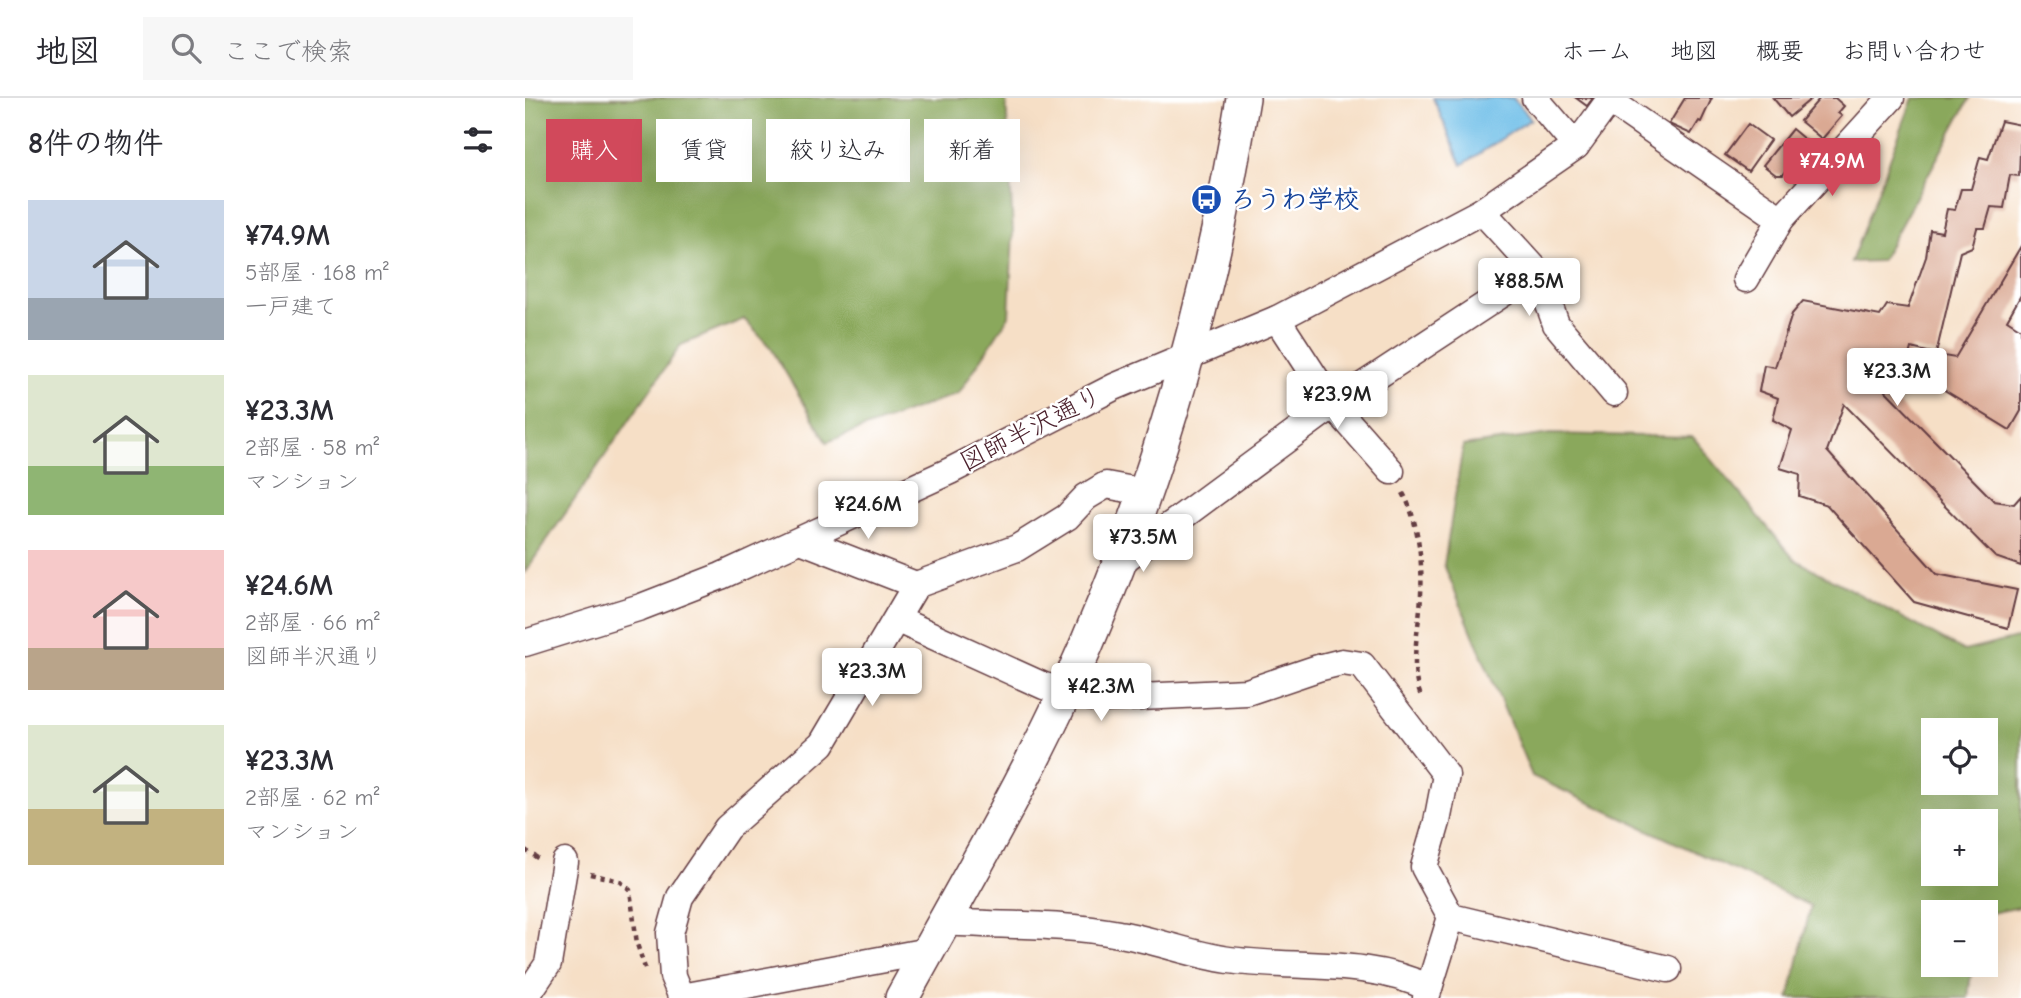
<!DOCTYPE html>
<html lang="ja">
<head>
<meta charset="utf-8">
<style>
	body { margin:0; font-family:"Comic Neue","Klee One",sans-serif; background:#f7f7f7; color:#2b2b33; height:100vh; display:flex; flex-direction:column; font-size:26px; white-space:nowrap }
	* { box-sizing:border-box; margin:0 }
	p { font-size:23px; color:#7c7c81 }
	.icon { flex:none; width:38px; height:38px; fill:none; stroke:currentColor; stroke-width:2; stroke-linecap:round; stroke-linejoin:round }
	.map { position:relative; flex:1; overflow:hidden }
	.drawer { display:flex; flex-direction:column; background:#fff; width:525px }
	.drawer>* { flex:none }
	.guide { position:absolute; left:21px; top:21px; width:665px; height:63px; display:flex; gap:14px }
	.controls { position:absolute; left:1396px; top:620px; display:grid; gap:14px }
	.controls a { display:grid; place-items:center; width:77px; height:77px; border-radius:0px; background:#fff; box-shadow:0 7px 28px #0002; font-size:35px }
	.price { position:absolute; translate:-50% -60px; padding:0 16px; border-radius:7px; background:#fff; color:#222; font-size:23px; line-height:46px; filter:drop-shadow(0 2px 4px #0008) }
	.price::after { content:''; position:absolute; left:50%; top:42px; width:21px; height:16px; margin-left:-10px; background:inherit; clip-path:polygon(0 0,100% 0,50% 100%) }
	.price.active { background:#d1495b; color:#fff }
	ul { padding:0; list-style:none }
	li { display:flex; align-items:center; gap:21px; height:175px; padding:0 28px }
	li span { display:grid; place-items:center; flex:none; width:196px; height:140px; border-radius:0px; color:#555 }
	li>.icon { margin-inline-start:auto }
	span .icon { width:84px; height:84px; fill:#fffc; stroke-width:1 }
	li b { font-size:30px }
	h2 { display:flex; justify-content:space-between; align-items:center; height:84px; padding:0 28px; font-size:30px }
	.tag { padding:0 24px; border-radius:0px; background:#fff; box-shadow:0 7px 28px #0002; font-size:24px; line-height:63px }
	.tag.active { background:#d1495b; color:#fff }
	header { display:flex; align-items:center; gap:42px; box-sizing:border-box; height:98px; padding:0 35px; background:#fff; border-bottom:2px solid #e1e1e2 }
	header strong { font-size:33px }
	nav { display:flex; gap:38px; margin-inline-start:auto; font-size:24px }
	.search { width:490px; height:63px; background:#f7f7f7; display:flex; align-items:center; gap:18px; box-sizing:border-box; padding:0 24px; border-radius:0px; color:#7c7c81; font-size:26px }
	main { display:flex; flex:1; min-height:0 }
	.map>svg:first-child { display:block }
</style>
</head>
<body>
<header>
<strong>地図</strong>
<div class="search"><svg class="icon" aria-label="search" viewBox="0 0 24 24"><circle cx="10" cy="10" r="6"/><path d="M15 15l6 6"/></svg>ここで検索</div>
<nav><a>ホーム</a><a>地図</a><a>概要</a><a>お問い合わせ</a></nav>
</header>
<main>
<section class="drawer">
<h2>8件の物件<svg class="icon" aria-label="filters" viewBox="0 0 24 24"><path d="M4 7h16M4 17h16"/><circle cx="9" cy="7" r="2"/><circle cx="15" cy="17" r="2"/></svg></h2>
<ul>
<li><span style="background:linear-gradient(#c9d6e8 70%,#9aa5b1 0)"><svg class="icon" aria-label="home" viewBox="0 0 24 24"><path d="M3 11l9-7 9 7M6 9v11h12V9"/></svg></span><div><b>¥74.9M</b><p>5部屋 · 168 m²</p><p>一戸建て</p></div></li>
<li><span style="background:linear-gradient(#dfe7d0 65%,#8fb573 0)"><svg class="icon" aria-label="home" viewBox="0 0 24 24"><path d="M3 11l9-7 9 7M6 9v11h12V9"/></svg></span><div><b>¥23.3M</b><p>2部屋 · 58 m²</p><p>マンション</p></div></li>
<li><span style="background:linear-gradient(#f6c9c9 70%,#b9a48a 0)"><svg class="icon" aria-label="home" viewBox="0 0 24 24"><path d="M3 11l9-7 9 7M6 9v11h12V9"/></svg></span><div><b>¥24.6M</b><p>2部屋 · 66 m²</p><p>図師半沢通り</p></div></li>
<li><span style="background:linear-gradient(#dfe7d0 60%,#c2b280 0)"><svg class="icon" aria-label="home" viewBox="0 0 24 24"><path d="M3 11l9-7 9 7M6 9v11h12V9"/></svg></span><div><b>¥23.3M</b><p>2部屋 · 62 m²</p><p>マンション</p></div></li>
</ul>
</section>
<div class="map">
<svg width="1496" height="900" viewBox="0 0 1496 900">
	<rect width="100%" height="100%" fill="#fff"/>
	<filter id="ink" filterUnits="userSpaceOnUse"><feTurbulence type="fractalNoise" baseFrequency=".0143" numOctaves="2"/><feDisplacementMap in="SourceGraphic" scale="14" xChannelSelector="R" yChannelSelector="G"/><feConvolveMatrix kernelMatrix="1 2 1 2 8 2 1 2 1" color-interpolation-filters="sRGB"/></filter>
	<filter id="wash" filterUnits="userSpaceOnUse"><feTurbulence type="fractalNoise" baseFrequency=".00686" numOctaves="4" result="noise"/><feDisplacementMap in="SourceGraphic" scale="28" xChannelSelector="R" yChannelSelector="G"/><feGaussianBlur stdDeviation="1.57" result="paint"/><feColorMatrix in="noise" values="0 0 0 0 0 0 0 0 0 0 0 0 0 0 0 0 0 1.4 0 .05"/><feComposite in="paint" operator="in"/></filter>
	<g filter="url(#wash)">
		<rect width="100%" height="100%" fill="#f6dfc6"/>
		<g fill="#8aa85c" stroke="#6a6444" stroke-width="2" fill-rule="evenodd">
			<polygon points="0,0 481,0 488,135 484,218 434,295 302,344 246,250 219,221 156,247 0,474"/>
			<polygon points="1388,0 1445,0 1356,163 1326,164"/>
			<path d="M1025 336 1168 339 1269 461 1439 553 1496 539V809L1461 816 1409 814V866H1447L1443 900H1264L1286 808 1007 678 919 467 938 348ZM1409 632H1461V684H1409ZM1409 723H1461V775H1409Z"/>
		</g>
		<polygon fill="#6dbee8" stroke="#5c6e8a" stroke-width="2" points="908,0 988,0 1006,21 937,67"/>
		<g id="blocks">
			<g fill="#daa993">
				<polygon points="1051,0 1068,0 1062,8"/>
				<polygon points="1160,0 1187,0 1176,24 1174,23 1166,36 1144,26"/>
				<polygon points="1248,0 1287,0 1264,19"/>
				<polygon points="1295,0 1310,0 1319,8 1313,15 1317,18 1297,41 1275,23"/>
				<polygon points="1476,23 1496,27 1494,78 1485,77 1479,110 1466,109 1460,130 1452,130 1447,149 1435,154 1411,256 1386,250 1381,269 1354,266 1347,279 1469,403 1489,406 1496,398 1496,468 1470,459 1319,306 1302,353 1412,476 1492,492 1483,530 1389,504 1302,407 1274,398 1275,376 1255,370 1267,332 1248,322 1253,300 1234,293 1239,267 1250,269 1267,216 1278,203 1355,218 1362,207 1383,210 1401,159 1405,132 1417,134 1422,111 1430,112 1436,91 1446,91 1455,59 1463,61"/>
				<polygon points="1223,26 1245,42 1223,73 1200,57"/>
				<polygon points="1267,31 1291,51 1274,71 1267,65 1258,77 1251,77 1238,67"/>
				<polygon points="1496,148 1496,197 1482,222 1496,231 1496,313 1485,332 1403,282 1419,258 1430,260"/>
			</g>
		</g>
	</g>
	<g filter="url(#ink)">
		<use href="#blocks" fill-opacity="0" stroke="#643c42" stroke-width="2"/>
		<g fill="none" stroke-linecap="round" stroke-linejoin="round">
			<defs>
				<g id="minor">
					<polyline points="1010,0 1051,48"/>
					<polyline points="1085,3 1256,121"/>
					<polyline points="957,113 1012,173 1031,226 1089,295"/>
					<polyline points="1221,181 1256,121 1366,0"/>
					<polyline points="752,221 808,307 866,373"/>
					<polyline points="278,443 391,487"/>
					<polyline points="593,466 808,307 1012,173"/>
					<polyline points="373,522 519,588 572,601 722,594 793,570 817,564 837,567 921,677 912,724 899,769 926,819 901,900"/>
					<polyline points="0,545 116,509 196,478 425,373 589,289 752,221 957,113 1051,48 1086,0"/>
					<polyline points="926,819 1143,871"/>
					<path d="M418 824C477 828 537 825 594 836 631 842 667 857 704 862 769 871 843 860 904 890"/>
					<polyline points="157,899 403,853"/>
					<polyline points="0,900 23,866 40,764"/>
					<polyline points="157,900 148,878 145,835 155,799 202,730 297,646 391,487 492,450 542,419 561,399 581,387 619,394"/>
				</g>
				<path id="major" d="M377 900C432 800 491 700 539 597 626 408 685 205 718 0"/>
			</defs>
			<use href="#minor" stroke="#643c42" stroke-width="29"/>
			<use href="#major" stroke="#643c42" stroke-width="36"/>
			<g stroke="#643c42" stroke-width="4.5" stroke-dasharray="5 5" stroke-linecap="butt">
				<path d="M878 395C893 422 898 464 896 496 895 529 883 568 896 598"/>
				<polyline points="0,752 14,761"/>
				<polyline points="65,776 95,783 105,792 112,846 120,870"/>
			</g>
			<use href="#minor" stroke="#fff" stroke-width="26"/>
			<use href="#major" stroke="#fff" stroke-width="33"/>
		</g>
	</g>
	<defs>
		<symbol id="bus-disc" viewBox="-11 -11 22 22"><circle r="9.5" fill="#1a4fb4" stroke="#fff"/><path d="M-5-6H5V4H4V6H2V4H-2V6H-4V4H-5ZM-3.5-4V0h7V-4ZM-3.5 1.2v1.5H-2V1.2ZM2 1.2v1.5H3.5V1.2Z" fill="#fff"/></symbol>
	</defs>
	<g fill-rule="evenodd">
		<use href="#bus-disc" x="664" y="84" width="35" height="35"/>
	</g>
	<g text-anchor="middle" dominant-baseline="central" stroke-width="5" stroke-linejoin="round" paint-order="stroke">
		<g font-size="26" font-weight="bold" fill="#164399" stroke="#fff" text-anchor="start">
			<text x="705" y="102">ろうわ学校</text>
		</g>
		<g font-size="26" fill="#4a1f2b" stroke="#fff">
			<text transform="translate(506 331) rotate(-27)">図師半沢通り</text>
		</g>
	</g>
</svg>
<div class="controls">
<a><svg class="icon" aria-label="locate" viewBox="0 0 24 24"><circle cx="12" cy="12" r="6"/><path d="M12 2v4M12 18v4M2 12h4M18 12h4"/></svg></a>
<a>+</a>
<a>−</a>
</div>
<b class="price active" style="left:1307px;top:100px">¥74.9M</b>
<b class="price" style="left:1004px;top:220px">¥88.5M</b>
<b class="price" style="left:1372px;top:310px">¥23.3M</b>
<b class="price" style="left:812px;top:333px">¥23.9M</b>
<b class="price" style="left:343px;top:443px">¥24.6M</b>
<b class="price" style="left:618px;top:476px">¥73.5M</b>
<b class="price" style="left:347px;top:610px">¥23.3M</b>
<b class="price" style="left:576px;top:625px">¥42.3M</b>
<div class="guide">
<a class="tag active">購入</a>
<a class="tag">賃貸</a>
<a class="tag">絞り込み</a>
<a class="tag">新着</a>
</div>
</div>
</main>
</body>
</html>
